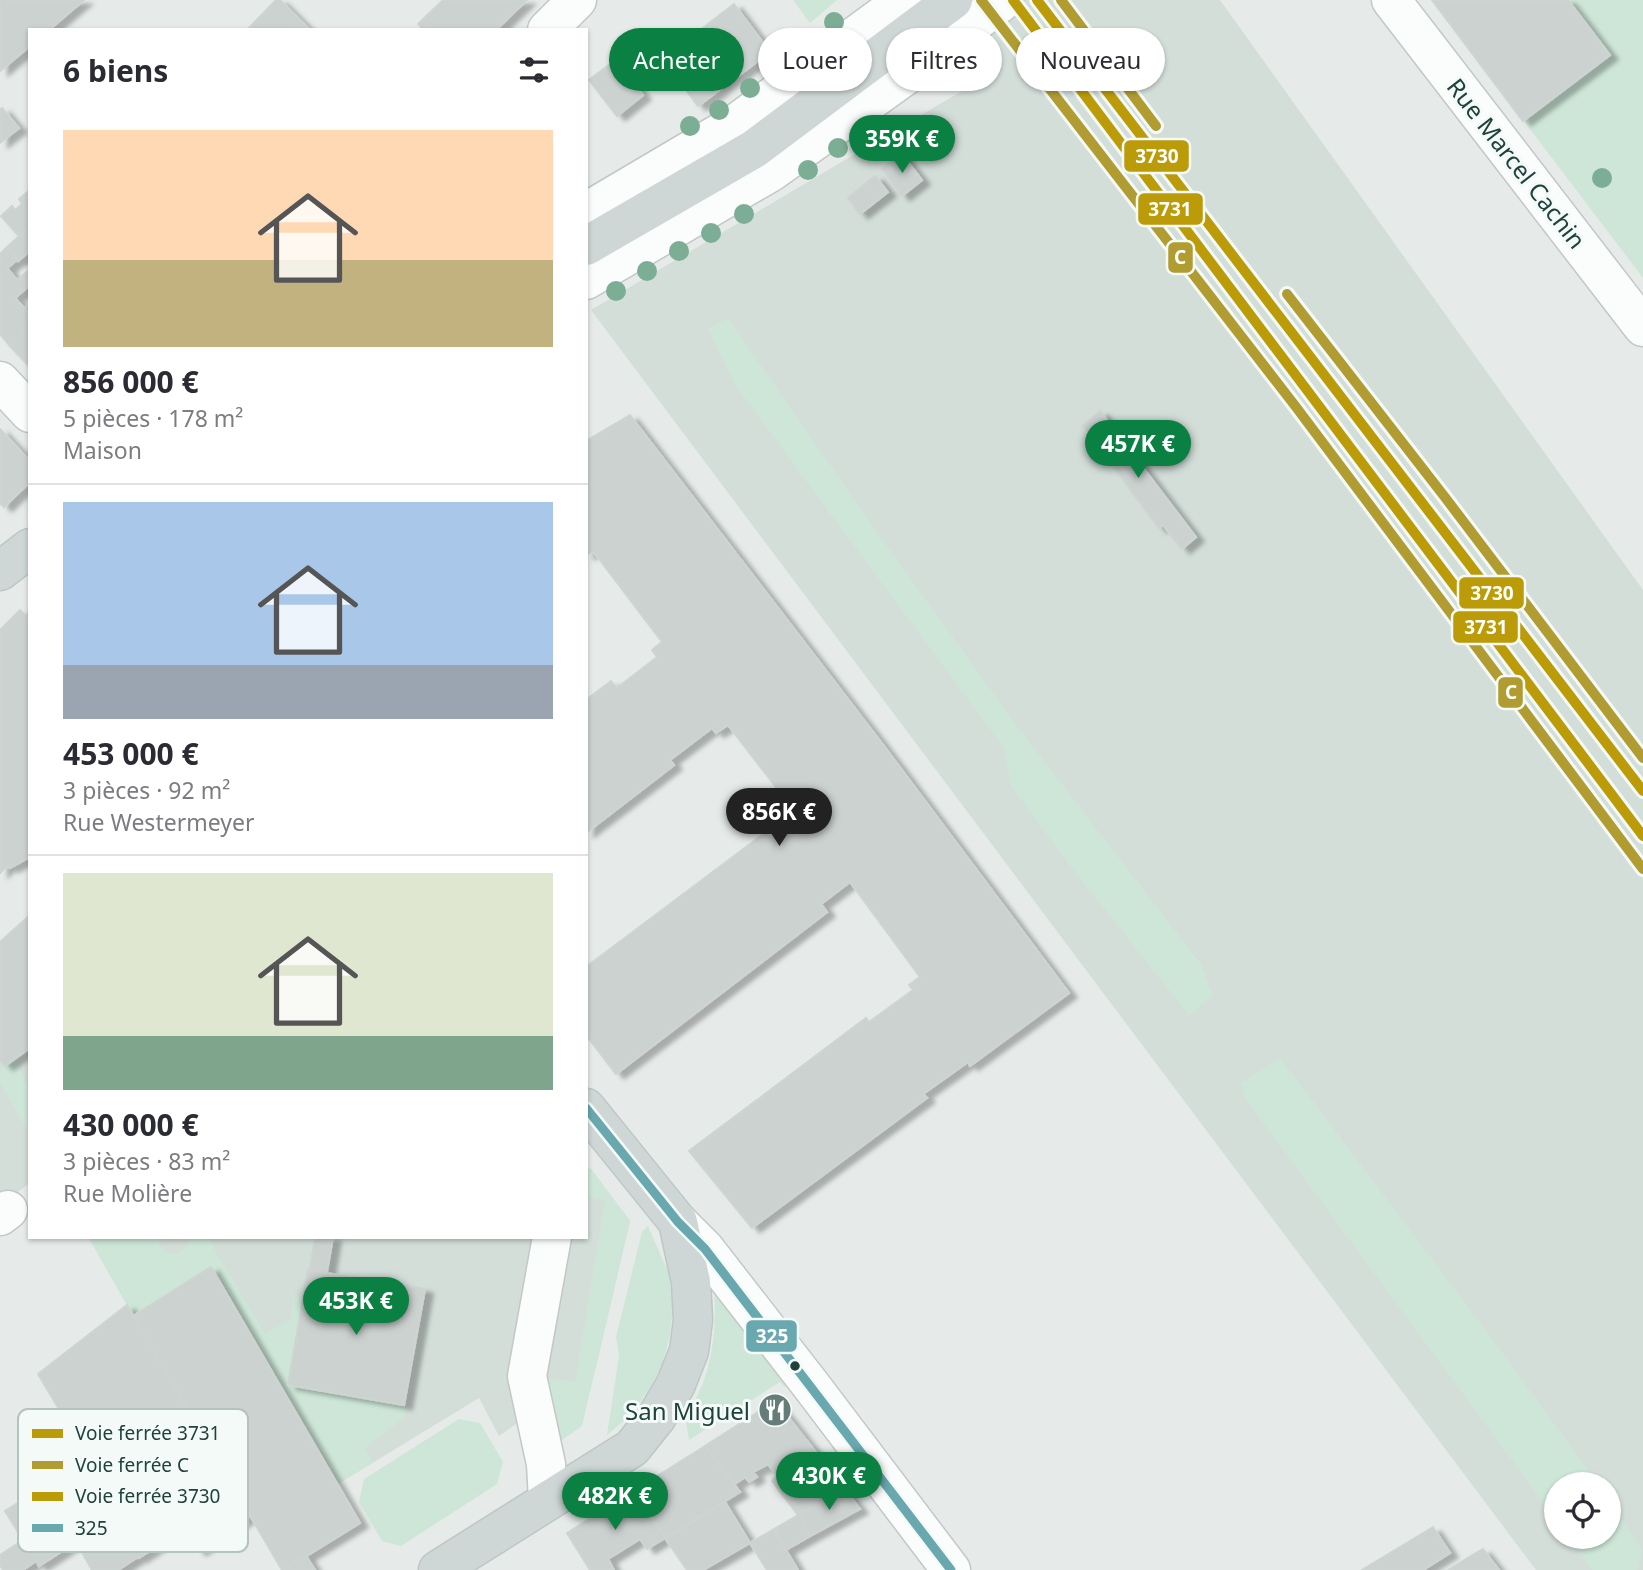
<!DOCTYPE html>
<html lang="fr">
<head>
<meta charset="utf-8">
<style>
	body { margin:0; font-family:"Noto Sans",sans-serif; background:#f2f2f3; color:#2b2b33; height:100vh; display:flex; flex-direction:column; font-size:26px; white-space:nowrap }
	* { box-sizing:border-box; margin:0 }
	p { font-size:23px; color:#7c7c81 }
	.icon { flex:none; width:38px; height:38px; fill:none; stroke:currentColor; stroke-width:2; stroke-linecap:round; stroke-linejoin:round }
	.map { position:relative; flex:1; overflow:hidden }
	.sheet { position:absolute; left:28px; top:28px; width:560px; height:1211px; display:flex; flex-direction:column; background:#fff; border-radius:0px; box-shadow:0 2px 5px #0004 }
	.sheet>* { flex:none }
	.top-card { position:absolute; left:609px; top:28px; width:665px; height:63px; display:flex; gap:14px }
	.tools { position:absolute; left:1544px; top:1472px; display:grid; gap:14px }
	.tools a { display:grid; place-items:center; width:77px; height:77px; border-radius:50%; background:#fff; box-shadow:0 2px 5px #0004; font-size:35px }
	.price { position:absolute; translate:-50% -60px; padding:0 16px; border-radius:24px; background:#0b8043; color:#fff; font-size:23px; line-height:46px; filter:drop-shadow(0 2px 4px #0008) }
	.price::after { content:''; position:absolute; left:50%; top:42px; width:21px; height:16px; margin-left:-10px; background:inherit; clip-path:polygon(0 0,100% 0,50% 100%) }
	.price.selected { background:#222; color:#fff }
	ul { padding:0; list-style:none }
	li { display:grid; align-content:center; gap:14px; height:371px; padding:0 35px }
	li+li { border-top:2px solid #e1e1e2 }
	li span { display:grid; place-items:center; height:217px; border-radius:0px; color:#555 }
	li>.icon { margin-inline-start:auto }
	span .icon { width:126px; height:126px; fill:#fffc; stroke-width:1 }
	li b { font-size:30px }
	h2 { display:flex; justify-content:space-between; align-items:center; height:84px; padding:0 35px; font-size:30px }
	.tag { padding:0 24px; border-radius:32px; background:#fff; box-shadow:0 2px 5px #0004; font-size:24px; line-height:63px }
	.tag.selected { background:#0b8043; color:#fff }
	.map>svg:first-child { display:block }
</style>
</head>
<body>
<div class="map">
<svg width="1643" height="1570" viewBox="0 0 1643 1570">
	<defs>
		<filter id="shadow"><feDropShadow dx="8" dy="4.5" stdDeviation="2" flood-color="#0004"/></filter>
	</defs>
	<rect width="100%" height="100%" fill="#e6ebe9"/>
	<g fill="#d3ded9" fill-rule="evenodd">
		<path d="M890 0H1220L1643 590V1570H1536L591 310 967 88ZM1556 1484H1608V1536H1556Z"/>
		<polygon points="30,1048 30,1183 0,1205 0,1060 5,1066"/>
		<polygon points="586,1168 591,1169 630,1221 596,1367 499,1436 479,1398 338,1484 211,1267 88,1237 586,1237"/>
	</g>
	<g fill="#cde6d7">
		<polygon points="793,0 837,0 810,23"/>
		<polygon points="1432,0 1643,0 1643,278"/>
		<polygon points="728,318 876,531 1019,729 1201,964 1213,996 1189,1015 1075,872 1011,786 1004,748 736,386 708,329"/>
		<polygon points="1280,1058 1490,1336 1598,1484 1556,1484 1556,1520 1245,1098 1241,1083"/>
		<polygon points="14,1060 30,1089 30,1135 0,1083 0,1070"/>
		<polygon points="586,1168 591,1169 630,1221 582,1426 552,1447 547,1378 575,1382 605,1200 586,1196"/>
		<polygon points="648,1226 669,1274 673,1309 669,1339 661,1369 634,1412 607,1435 619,1356 616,1337 642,1232"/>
		<path d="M88 1237H116L130 1240 139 1237H157C163 1260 185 1258 192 1237H207L265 1334 291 1319 293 1296 303 1298 289 1385 404 1405 406 1416 365 1448 373 1462 338 1484 211 1267 133 1316Z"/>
		<path d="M713 1277 790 1380 785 1387 780 1382 689 1440 685 1415C714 1379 718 1321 713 1277Z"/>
		<polygon points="459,1419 480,1423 503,1462 497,1484 401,1546 382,1541 359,1502 364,1479"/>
		<polygon points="1608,1498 1642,1550 1637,1570 1592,1570 1568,1537 1608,1536"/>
	</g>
	<g fill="#ccd2d0" stroke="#ced4d2" stroke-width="2" filter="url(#shadow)">
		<polygon points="0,0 84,0 49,30 30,30 30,46 0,71"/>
		<polygon points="276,0 280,0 310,30 247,30"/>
		<polygon points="443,0 527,0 496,30 424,30 418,24"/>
		<polygon points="1432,0 1568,0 1610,55 1523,121"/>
		<polygon points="734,4 770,52 698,106 663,59"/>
		<polygon points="617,59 643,95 617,116 589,80"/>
		<polygon points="2,108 19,128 0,143 0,110"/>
		<polygon points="902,154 922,180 902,196 882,169"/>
		<polygon points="875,176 888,192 860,214 848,198"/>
		<polygon points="30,190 30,227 19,236 1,216 12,206 15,210 22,204 19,199"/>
		<polygon points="28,228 30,230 30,251 18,261 7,247"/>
		<polygon points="7,247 17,260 7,268 0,260 0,254"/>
		<polygon points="0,260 17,280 30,269 30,285 15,298 24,308 30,304 30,328 10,346 0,334"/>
		<polygon points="30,328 30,367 10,346"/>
		<polygon points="1100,411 1196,537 1182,549 1163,525 1159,528 1083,426"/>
		<polygon points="630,415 881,742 1069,993 970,1066 968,1062 923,1094 927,1098 752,1228 689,1151 866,1018 869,1022 913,990 909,985 920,977 850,882 821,904 827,912 616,1074 586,1035 586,967 766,832 771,838 799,817 728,725 716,733 712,728 670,760 674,765 586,833 586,700 611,681 617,688 657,657 652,650 662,642 593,551 586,555 586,441"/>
		<polygon points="0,429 30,461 30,482 4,507 0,503"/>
		<polygon points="20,610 30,620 30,857 10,868 8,865 0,873 0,630"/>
		<polygon points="30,915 30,1048 5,1066 0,1060 0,942"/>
		<polygon points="315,1237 333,1237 327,1272 310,1270"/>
		<polygon points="211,1267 360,1523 284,1570 282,1570 133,1316"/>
		<polygon points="308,1270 425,1289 404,1405 288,1385"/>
		<polygon points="127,1305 236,1492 148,1552 124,1514 121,1513 38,1374"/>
		<polygon points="766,1407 782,1409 844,1488 798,1515 772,1481 777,1476 768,1464 753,1472 757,1477 749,1482 745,1477 735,1484 705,1446"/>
		<polygon points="705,1446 740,1492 665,1538 635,1490"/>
		<polygon points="89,1458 121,1513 39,1566 36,1561 23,1570 3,1570 0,1565 0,1555 23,1540 5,1511"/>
		<polygon points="844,1488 860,1509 810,1536 800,1514"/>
		<polygon points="635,1490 665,1538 647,1549 640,1539 608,1559 614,1570 590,1570 567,1533"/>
		<polygon points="236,1492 250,1516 198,1551 183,1528"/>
		<polygon points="725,1502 750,1543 703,1570 687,1570 665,1538"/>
		<polygon points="124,1514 148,1552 139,1558 138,1557 118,1570 92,1570 76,1542"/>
		<polygon points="800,1514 810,1536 786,1550 774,1529"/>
		<polygon points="1433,1527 1450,1553 1423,1570 1362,1570"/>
		<polygon points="774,1529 786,1550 798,1570 767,1570 750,1543"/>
		<polygon points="1483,1549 1499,1570 1448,1570 1474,1554"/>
		<polygon points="306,1556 315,1570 286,1570 286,1569"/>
	</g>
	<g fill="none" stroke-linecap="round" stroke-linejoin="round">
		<defs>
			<g id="minor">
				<polyline points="1391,0 1643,327"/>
				<polyline points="547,30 577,0"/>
				<polyline points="586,212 735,124 904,0"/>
				<polyline points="586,280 771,172 919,66 1004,0"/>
				<polyline points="0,381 30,413"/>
				<polyline points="0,1216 8,1210"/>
				<polyline points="678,1222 705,1249 810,1384 951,1570"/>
				<polyline points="548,1500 546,1464 527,1376 552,1237"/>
			</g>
			<g id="major">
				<polyline points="586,246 754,149 953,0"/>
				<polyline points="0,571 30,548"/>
				<polyline points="438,1570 632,1448 656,1418 676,1384 689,1351 693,1320 691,1282 678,1222 586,1108"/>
			</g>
		</defs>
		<use href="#minor" stroke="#c3c8c6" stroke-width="41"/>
		<use href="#major" stroke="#bdc7c5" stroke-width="41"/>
		<use href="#minor" stroke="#fbfcfc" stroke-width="38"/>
		<use href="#major" stroke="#ced7d5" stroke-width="38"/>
		<defs>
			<polyline id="bus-1" points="586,1108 678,1222 705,1249 951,1570"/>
		</defs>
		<use href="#bus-1" stroke="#f4faf8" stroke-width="14"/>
		<use href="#bus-1" stroke="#68a8ae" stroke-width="9"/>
		<defs>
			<polyline id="rail-1" points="1013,0 1643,836"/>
			<g id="rail-2">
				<polyline points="981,0 1296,407 1643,869"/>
				<polyline points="1061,0 1156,126"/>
				<polyline points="1287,294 1444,496 1643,758"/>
			</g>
			<polyline id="rail-3" points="1037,0 1643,791"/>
		</defs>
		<use href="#rail-1" stroke="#f4faf8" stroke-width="16"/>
		<use href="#rail-2" stroke="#f4faf8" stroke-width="16"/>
		<use href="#rail-3" stroke="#f4faf8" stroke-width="16"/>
		<use href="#rail-1" stroke="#bc9b09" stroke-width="10"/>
		<use href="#rail-2" stroke="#b19c32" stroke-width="10"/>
		<use href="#rail-3" stroke="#bc9b09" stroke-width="10"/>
	</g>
	<g fill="#7cae95">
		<circle cx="834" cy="22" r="10"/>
		<circle cx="806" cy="44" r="10"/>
		<circle cx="776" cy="67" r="10"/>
		<circle cx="750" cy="88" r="10"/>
		<circle cx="719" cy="110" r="10"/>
		<circle cx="690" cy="126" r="10"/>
		<circle cx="838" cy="148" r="10"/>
		<circle cx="808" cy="170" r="10"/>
		<circle cx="1602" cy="178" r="10"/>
		<circle cx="744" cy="214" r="10"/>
		<circle cx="711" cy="233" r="10"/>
		<circle cx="679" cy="251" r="10"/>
		<circle cx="647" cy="271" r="10"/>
		<circle cx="616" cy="291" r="10"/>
	</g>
	<defs>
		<symbol id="restaurant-disc" viewBox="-11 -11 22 22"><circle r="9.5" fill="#657d79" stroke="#f4faf8"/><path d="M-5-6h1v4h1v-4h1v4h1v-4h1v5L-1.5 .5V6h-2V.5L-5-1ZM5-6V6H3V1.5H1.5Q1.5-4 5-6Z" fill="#fff"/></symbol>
	</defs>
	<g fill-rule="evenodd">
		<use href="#restaurant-disc" x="756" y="1391" width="38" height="38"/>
	</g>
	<circle fill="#20423c" stroke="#f4faf8" stroke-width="2.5" cx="795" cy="1366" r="6"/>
	<g text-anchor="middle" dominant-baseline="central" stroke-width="6" stroke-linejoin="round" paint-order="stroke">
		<g font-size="24" fill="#20423c" stroke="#f4faf8">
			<text transform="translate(1517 163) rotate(52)">Rue Marcel Cachin</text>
		</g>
		<g font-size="24" fill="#20423c" stroke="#f4faf8" text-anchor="end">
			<text x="750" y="1410">San Miguel</text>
		</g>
	</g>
	<rect x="18" y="1409" width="230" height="143" rx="10" fill="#f4faf8" stroke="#b4c3c0" stroke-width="2"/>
	<rect x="32" y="1429" width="31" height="9" fill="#bc9b09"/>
	<rect x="32" y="1461" width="31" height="8" fill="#b19c32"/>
	<rect x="32" y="1492" width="31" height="9" fill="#bc9b09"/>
	<rect x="32" y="1524" width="31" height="8" fill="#68a8ae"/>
	<g font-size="19" fill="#20423c">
		<text x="75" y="1440">Voie ferrée 3731</text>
		<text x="75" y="1472">Voie ferrée C</text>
		<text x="75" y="1503">Voie ferrée 3730</text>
		<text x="75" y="1535">325</text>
	</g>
	<g stroke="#f4faf8" stroke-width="2.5">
		<rect x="1123" y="139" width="67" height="34" rx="7" fill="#bc9b09"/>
		<rect x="1137" y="192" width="67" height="34" rx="7" fill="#bc9b09"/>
		<rect x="1167" y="241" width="27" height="33" rx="7" fill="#b19c32"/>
		<rect x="1458" y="576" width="67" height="34" rx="7" fill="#bc9b09"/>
		<rect x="1452" y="610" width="67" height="34" rx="7" fill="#bc9b09"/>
		<rect x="1497" y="676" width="27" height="33" rx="7" fill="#b19c32"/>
		<rect x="745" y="1319" width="53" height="34" rx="7" fill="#68a8ae"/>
	</g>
	<g font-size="19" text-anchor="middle" font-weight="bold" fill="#fff">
		<text x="1157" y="163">3730</text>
		<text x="1170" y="216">3731</text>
		<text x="1180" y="264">C</text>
		<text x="1492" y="600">3730</text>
		<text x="1486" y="634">3731</text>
		<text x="1511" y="699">C</text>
		<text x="772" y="1343">325</text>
	</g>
</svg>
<div class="tools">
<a><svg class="icon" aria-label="locate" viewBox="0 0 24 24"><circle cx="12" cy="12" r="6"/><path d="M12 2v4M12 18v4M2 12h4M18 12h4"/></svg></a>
</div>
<b class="price" style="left:902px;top:175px">359K €</b>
<b class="price" style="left:1138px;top:480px">457K €</b>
<b class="price selected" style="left:779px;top:848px">856K €</b>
<b class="price" style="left:356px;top:1337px">453K €</b>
<b class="price" style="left:829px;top:1512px">430K €</b>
<b class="price" style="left:615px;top:1532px">482K €</b>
<div class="top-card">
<a class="tag selected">Acheter</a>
<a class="tag">Louer</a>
<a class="tag">Filtres</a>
<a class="tag">Nouveau</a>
</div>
<section class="sheet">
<h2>6 biens<svg class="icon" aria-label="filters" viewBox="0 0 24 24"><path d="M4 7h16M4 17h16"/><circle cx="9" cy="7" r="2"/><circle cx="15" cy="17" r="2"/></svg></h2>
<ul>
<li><span style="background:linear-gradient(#ffd9b3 60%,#c2b280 0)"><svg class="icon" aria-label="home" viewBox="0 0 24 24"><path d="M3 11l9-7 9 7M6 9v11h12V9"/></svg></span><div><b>856 000 €</b><p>5 pièces · 178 m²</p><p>Maison</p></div></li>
<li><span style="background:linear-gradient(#a9c7e8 75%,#9aa5b1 0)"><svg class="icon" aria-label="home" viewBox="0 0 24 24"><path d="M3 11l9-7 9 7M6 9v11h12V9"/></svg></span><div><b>453 000 €</b><p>3 pièces · 92 m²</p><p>Rue Westermeyer</p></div></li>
<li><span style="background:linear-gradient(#dfe7d0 75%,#7fa58c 0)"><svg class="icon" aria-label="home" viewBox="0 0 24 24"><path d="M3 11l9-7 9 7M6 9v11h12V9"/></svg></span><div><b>430 000 €</b><p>3 pièces · 83 m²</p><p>Rue Molière</p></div></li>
</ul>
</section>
</div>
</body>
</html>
